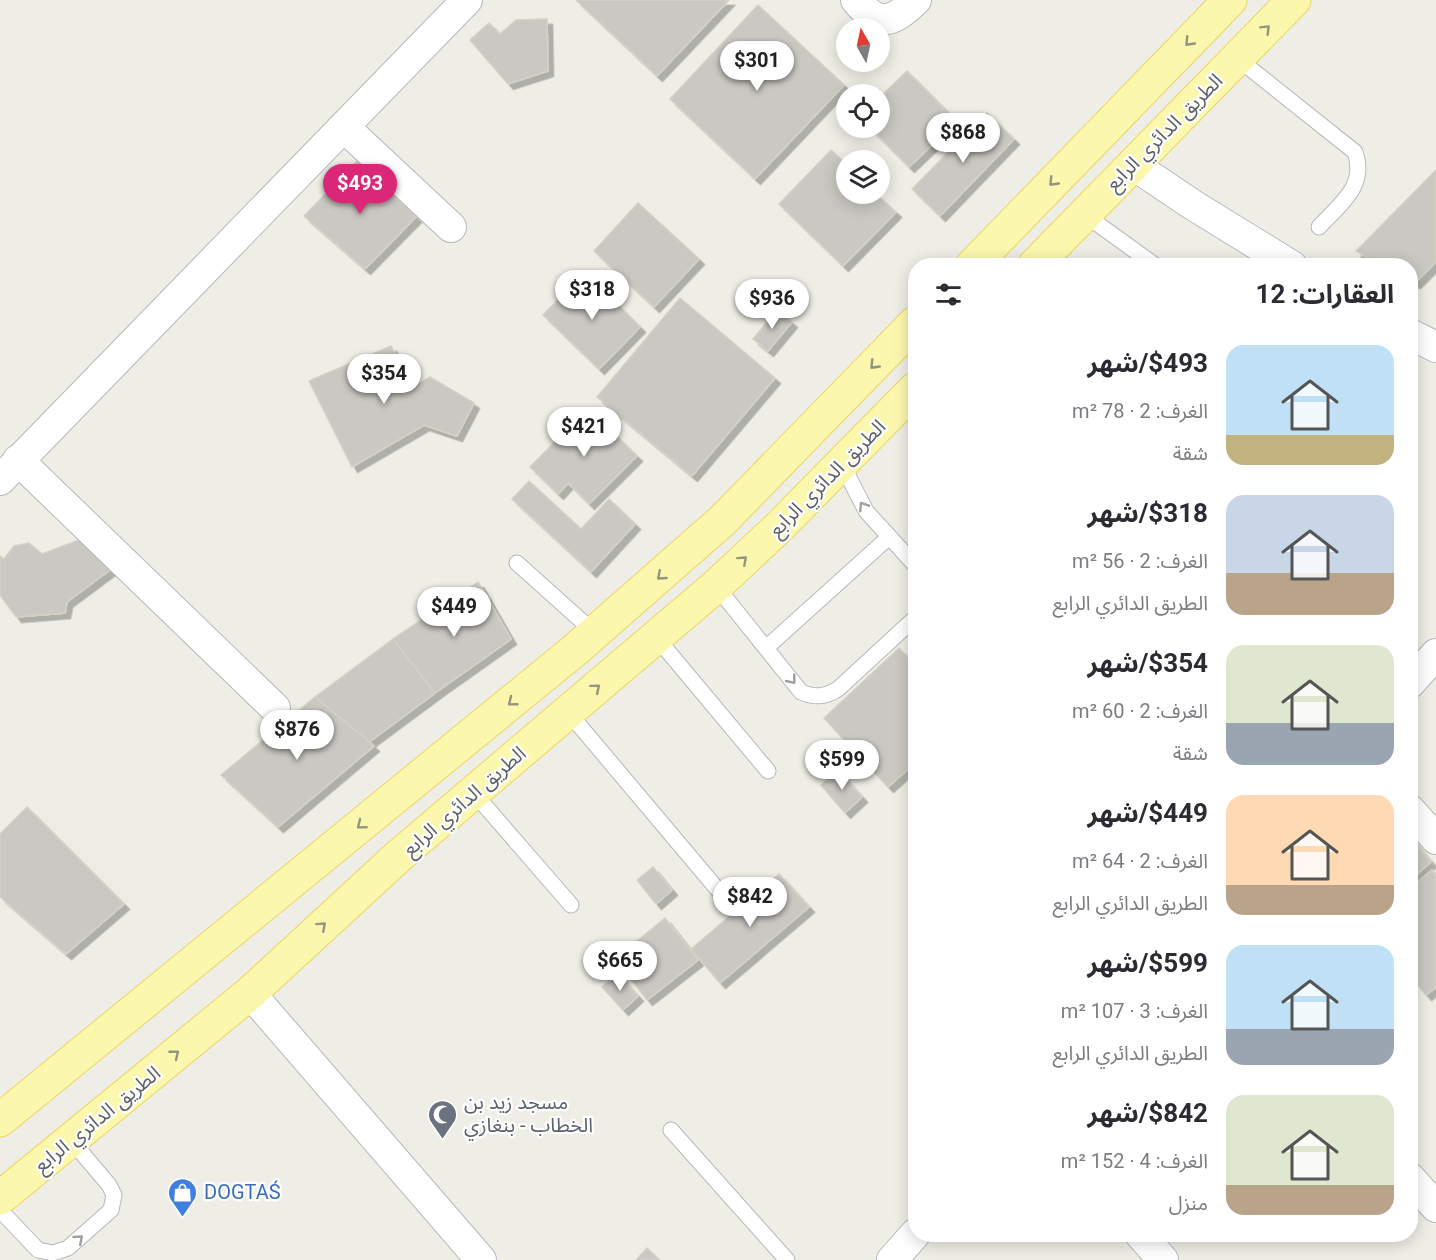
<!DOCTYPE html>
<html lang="ar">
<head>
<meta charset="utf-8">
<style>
	body { margin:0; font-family:Roboto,"Noto Sans Arabic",sans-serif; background:#f2f2f3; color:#2b2b33; direction:rtl; height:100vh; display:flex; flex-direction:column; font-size:22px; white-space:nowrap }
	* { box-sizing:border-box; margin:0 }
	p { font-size:20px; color:#7c7c81 }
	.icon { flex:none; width:33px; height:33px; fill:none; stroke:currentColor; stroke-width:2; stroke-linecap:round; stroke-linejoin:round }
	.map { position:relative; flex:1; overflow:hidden; direction:ltr }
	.panel { position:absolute; left:908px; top:258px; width:510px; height:984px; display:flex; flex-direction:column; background:#fff; border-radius:24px; box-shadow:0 3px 15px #0003; direction:rtl }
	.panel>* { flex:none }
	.needle { width:39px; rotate:351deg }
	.controls { position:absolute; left:836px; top:18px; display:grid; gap:12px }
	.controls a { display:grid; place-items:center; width:54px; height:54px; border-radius:50%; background:#fff; box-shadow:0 3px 15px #0003; font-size:30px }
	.price { position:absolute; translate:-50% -51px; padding:0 14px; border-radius:21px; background:#fff; color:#222; font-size:20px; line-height:39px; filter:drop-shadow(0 2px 3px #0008) }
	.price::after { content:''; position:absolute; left:50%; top:36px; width:18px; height:14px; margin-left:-9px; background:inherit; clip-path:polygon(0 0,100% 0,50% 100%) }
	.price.current { background:#db2777; color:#fff }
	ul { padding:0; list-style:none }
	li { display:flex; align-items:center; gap:18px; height:150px; padding:0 24px }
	li span { display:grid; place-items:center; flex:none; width:168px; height:120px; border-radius:18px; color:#555 }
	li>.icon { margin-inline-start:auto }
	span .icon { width:72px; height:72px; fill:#fffc; stroke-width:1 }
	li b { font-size:26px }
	h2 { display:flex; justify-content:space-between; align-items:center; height:72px; padding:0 24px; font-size:26px }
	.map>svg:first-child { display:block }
</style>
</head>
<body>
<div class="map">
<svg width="1436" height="1260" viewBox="0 0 1436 1260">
	<defs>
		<filter id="shadow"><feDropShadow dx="5.5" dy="5.5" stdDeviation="0" flood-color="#0004"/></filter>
	</defs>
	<rect width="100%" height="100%" fill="#efeee6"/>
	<g fill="#cac8c3" stroke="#d4d1c4" stroke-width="1.5" filter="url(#shadow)">
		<polygon points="576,0 729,0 657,76"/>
		<polygon points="758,5 844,85 755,179 670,99"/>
		<polygon points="547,19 548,71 508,84 470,40 489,23 500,34 516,20"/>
		<polygon points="907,71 957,121 909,167 870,128 879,128 879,98"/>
		<polygon points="987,113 1014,139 940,216 912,189"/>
		<polygon points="831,150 846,164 846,194 876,194 896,212 843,266 779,204"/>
		<polygon points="358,160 416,217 365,269 304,216"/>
		<polygon points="1436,170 1436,262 1415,283 1410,281 1410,266 1382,266 1356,251"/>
		<polygon points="638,203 699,259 654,307 594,251"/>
		<polygon points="585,272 640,327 599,369 543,315"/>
		<polygon points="680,298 775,378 692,476 597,397"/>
		<polygon points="777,310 792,322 768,351 753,339"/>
		<polygon points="391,346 414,387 430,377 474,403 457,436 424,425 352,467 309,381"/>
		<polygon points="588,408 637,456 589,504 568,483 558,494 530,467"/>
		<polygon points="529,481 581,529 609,499 635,524 591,572 512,499"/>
		<polygon points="82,539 110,570 67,602 65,613 16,617 0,595 0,556 4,559 14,546 29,543 42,554"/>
		<polygon points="478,582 511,639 435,693 393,639"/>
		<polygon points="393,639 435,693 369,742 315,697"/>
		<polygon points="899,648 915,665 915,763 888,787 824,718"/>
		<polygon points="315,697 374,746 278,827 221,775"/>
		<polygon points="838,770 862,797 845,813 821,785"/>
		<polygon points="27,807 124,904 66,954 0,897 0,834"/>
		<polygon points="1410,837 1431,862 1410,880"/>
		<polygon points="653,867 672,890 656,904 637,880"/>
		<polygon points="1432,870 1436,874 1436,987 1426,995 1410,976 1410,889"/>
		<polygon points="779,874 809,907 720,983 691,949"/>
		<polygon points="665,918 698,960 647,1000 629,977 652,960 637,941"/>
		<polygon points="617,973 638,996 623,1010 602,987"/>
		<polygon points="647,1248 659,1260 636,1260"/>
	</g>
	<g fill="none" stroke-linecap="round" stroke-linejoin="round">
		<defs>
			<g id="lane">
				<path d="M1237 58 1355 152C1367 186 1340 204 1319 227"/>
				<polyline points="1084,214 1156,266"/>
				<polyline points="842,464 866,511 915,565"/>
				<polyline points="517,563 595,633"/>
				<path d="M716 586 801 692C815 698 825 697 838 689L915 618"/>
				<polyline points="656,637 768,771"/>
				<polyline points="766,648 888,538"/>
				<polyline points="568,712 718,890"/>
				<polyline points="473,792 571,905"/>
				<polyline points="671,1130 787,1260"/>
				<polyline points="0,1210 38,1250 53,1253 68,1248 111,1210 114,1195 109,1185 71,1140"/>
			</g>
			<g id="street">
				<path d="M856 0C879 28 892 23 916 0"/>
				<polyline points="344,127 451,227"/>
				<polyline points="1132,164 1193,205 1292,266"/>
				<polyline points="1410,334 1436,347"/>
				<polyline points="18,460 275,708"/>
				<polyline points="0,480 467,0"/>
				<polyline points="1410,683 1436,654"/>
				<polyline points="1410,810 1436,839"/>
				<polyline points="250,993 481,1260"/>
				<polyline points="1410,1178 1436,1207"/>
				<polyline points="1140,1234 1163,1260"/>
				<polyline points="892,1260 915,1234"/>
			</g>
			<g id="primary">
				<polyline points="972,266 1230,0"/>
				<polyline points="1034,266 1294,0"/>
				<polyline points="0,1120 575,650 723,520 915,323"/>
				<polyline points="0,1198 250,993 401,854 716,586 778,528 915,389"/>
			</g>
		</defs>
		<use href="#lane" stroke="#b6b7bc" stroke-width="17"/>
		<use href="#street" stroke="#b6b7bc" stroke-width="32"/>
		<use href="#primary" stroke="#ebd563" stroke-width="35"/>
		<use href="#lane" stroke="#fff" stroke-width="15"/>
		<use href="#street" stroke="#fff" stroke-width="30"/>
		<use href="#primary" stroke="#fbf8ae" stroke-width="33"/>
	</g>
	<defs><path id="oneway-chevron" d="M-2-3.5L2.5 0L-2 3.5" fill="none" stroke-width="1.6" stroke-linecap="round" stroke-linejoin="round" transform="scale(1.5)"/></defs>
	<g stroke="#94957f">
		<use href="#oneway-chevron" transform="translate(1266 29) rotate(-45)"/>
		<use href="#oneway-chevron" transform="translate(1189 42) rotate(134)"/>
		<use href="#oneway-chevron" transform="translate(1053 182) rotate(134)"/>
		<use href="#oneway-chevron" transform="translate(874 365) rotate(134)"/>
		<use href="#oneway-chevron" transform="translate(743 560) rotate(-42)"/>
		<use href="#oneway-chevron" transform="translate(661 576) rotate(139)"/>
		<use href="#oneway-chevron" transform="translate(596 688) rotate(-40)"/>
		<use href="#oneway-chevron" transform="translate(512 702) rotate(141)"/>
		<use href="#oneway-chevron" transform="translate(361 825) rotate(141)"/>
		<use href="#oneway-chevron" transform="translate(322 926) rotate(-42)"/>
		<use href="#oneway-chevron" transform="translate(175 1054) rotate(-39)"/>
	</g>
	<g stroke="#9ea0a3">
		<use href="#oneway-chevron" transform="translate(863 506) rotate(-123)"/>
		<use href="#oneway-chevron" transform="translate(792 680) rotate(51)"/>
		<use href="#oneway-chevron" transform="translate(79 1239) rotate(-41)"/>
	</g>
	<defs>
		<symbol id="mosque-pin" viewBox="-11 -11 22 30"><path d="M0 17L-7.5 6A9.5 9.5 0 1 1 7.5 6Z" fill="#6b7280" stroke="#fff"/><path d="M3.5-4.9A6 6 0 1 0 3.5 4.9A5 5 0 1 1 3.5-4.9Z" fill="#fff"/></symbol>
		<symbol id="shop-pin" viewBox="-11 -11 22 30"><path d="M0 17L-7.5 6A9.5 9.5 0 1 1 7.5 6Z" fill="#3f7fe0" stroke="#fff"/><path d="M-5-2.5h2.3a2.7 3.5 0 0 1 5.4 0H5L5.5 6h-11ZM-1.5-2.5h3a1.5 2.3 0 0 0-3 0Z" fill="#fff"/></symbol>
	</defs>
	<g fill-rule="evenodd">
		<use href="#mosque-pin" x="426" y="1098" width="33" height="45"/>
		<use href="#shop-pin" x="166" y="1176" width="33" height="45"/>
	</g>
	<g text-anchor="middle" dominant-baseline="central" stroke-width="4.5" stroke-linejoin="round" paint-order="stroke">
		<g font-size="20" fill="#5d6066" stroke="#fff">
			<text transform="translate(1164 132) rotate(-45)">الطريق الدائري الرابع</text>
			<text transform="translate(827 478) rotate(-45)">الطريق الدائري الرابع</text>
			<text transform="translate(464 801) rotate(-41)">الطريق الدائري الرابع</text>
			<text transform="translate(97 1119) rotate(-39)">الطريق الدائري الرابع</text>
		</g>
		<g font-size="20" fill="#5b616d" stroke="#fff" text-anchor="start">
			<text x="464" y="1102">مسجد زيد بن<tspan x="464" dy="23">الخطاب - بنغازي</tspan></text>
		</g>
		<g font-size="20" fill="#366cbe" stroke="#fff" text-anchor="start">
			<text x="204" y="1192">DOGTAŚ</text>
		</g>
	</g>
</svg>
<div class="controls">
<a><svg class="needle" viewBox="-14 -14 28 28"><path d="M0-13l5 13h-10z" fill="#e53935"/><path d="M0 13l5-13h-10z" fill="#7c7c81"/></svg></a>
<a><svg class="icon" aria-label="locate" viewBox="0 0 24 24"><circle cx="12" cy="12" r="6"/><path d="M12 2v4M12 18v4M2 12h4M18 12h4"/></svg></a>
<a><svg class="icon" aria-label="layers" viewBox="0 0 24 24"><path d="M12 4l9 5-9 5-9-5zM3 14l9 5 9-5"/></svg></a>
</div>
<b class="price" style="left:757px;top:92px">$301</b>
<b class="price" style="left:963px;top:164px">$868</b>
<b class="price current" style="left:360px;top:215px">$493</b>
<b class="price" style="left:592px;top:321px">$318</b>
<b class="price" style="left:772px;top:330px">$936</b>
<b class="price" style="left:384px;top:405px">$354</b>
<b class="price" style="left:584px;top:458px">$421</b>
<b class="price" style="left:454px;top:638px">$449</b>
<b class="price" style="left:297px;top:761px">$876</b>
<b class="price" style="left:842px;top:791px">$599</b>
<b class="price" style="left:750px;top:928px">$842</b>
<b class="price" style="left:620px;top:992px">$665</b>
<section class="panel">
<h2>العقارات: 12<svg class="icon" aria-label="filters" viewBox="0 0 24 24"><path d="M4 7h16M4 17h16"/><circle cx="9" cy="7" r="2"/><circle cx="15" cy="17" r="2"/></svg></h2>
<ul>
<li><span style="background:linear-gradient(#bfe0f5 75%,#c2b280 0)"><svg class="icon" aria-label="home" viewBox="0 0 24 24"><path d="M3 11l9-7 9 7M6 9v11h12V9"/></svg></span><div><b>$493/شهر</b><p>الغرف: 2 · 78 m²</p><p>شقة</p></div></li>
<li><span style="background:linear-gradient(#c9d6e8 65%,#b9a48a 0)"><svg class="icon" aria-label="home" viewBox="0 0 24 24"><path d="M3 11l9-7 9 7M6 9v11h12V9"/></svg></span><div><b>$318/شهر</b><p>الغرف: 2 · 56 m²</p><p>الطريق الدائري الرابع</p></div></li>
<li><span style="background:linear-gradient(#dfe7d0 65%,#9aa5b1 0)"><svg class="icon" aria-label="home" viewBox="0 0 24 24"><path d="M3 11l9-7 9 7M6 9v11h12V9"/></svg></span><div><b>$354/شهر</b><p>الغرف: 2 · 60 m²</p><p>شقة</p></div></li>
<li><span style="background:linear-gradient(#ffd9b3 75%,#b9a48a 0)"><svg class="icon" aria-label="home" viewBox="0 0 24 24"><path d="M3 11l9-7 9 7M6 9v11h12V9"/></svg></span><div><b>$449/شهر</b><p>الغرف: 2 · 64 m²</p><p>الطريق الدائري الرابع</p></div></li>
<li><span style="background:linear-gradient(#bfe0f5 70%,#9aa5b1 0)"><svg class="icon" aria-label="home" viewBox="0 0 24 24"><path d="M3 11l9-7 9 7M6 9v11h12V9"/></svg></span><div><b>$599/شهر</b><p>الغرف: 3 · 107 m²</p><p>الطريق الدائري الرابع</p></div></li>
<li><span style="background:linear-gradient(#dfe7d0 75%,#b9a48a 0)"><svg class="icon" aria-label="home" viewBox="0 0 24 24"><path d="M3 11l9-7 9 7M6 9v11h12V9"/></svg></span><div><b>$842/شهر</b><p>الغرف: 4 · 152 m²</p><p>منزل</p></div></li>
</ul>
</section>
</div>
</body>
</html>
